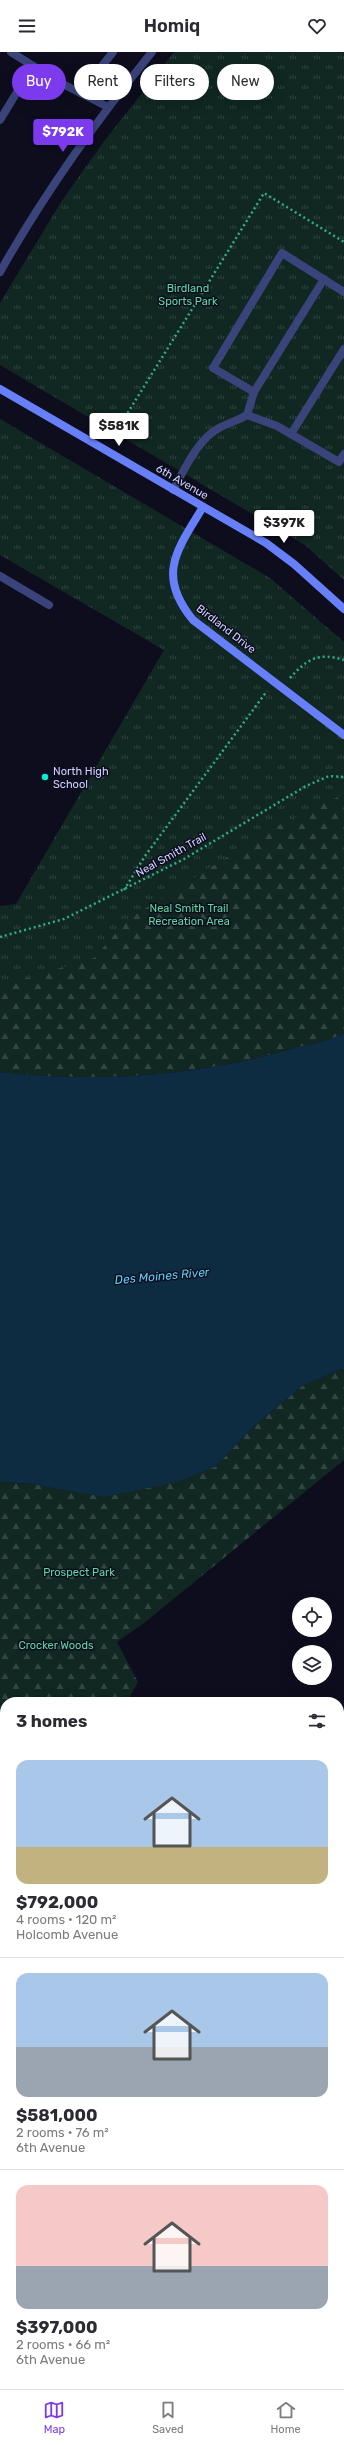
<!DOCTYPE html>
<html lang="en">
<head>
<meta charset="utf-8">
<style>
	body { margin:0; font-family:Rubik,sans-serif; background:#f2f2f3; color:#2b2b33; height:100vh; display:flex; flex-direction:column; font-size:15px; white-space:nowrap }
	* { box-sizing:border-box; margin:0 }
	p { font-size:13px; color:#7c7c81 }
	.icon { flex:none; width:22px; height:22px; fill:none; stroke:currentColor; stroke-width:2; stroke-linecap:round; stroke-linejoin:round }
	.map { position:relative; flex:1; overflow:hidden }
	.panel { position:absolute; left:0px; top:1645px; width:344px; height:692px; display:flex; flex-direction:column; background:#fff; border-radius:16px 16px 0 0; box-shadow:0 4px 16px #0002 }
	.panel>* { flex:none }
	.top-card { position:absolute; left:12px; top:12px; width:320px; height:36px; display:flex; gap:8px }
	.buttons { position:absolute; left:292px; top:1545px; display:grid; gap:8px }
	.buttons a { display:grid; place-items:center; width:40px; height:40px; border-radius:50%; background:#fff; box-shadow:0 4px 16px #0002; font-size:20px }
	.price { position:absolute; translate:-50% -34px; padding:0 9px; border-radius:4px; background:#fff; color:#222; font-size:13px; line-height:26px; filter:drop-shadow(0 1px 2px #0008) }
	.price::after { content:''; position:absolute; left:50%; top:24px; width:12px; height:9px; margin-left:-6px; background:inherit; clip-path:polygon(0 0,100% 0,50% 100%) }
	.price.current { background:#7c3aed; color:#fff }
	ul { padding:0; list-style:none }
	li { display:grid; align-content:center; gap:8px; height:212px; padding:0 16px }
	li+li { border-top:1px solid #e1e1e2 }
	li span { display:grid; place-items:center; height:124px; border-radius:12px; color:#555 }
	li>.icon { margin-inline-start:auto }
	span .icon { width:72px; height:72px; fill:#fffc; stroke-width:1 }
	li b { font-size:17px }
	h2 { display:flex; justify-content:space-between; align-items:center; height:48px; padding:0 16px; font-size:17px }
	.pill { padding:0 14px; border-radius:18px; background:#fff; box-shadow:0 4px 16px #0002; font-size:14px; line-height:36px }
	.pill.current { background:#7c3aed; color:#fff }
	header { display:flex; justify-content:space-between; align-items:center; height:52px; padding:0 16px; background:#fff; font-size:18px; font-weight:600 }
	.menu { display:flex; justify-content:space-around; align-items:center; height:56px; border-top:1px solid #e1e1e2; background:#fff; font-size:11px; color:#7c7c81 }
	.menu a { display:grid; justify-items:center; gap:2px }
	.menu .current { color:#7c3aed }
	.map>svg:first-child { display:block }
</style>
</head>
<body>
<header><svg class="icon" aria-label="menu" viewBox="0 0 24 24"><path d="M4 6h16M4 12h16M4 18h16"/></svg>Homiq<svg class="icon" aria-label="heart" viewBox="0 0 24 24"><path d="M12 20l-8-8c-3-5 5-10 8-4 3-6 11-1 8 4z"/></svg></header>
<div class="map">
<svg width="344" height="2337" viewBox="0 0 344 2337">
	<defs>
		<pattern id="grass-tufts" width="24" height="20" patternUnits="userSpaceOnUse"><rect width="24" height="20" fill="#102722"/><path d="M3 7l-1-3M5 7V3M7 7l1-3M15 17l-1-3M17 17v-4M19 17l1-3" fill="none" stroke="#324543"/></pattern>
		<pattern id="forest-firs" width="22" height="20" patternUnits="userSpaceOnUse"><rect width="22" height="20" fill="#102722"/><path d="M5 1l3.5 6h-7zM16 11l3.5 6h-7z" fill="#324543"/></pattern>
	</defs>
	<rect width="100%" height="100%" fill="#0d0d1e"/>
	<g fill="url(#grass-tufts)">
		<polygon points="174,0 344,0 344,528 305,493 0,313 0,251 61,150 102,92"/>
		<polygon points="0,367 270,526 344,590 344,981 0,1020 0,854 16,852 164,598 0,503"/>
		<polygon points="0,2237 5,2237 5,2332 113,2332 114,2337 0,2337"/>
	</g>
	<g fill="url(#forest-firs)">
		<path d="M344 742V981C330 989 310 992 295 996 199 1024 99 1031 0 1020V934L94 906 127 868 273 776Z"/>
		<polygon points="344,1316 344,1408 144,1571 117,1590 138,1630 127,1650 5,1650 5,1771 0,1772 0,1430 32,1432 215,1415 254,1374 302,1334"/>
	</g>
	<path fill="#0e2c41" d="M344 981V1316L302 1334 254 1374 215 1415 177 1430 104 1445 32 1432 0 1430V1020C99 1031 199 1024 295 996 310 992 330 989 344 981Z"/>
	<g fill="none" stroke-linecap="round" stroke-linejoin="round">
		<g stroke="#32ab8b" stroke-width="2.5" stroke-dasharray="2 3" stroke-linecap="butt">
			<polyline points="117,378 264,141 344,190"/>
			<path d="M290 626C307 607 318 600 344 608"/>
			<polyline points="124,838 145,804 267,639"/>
			<polyline points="0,885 64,867 184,807 306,734 329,724 344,725"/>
		</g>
		<g stroke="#3a447b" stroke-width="8">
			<polyline points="11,0 57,29 108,55"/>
			<polyline points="81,41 113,0"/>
			<polyline points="0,68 33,14"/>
			<polyline points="254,340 324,227"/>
			<polyline points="247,363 277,374 339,410 344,402"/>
			<polyline points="291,382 344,297"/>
			<path d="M173 438C185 417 197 388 219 376 228 371 237 369 247 363L254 340 213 316 282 201 344 240"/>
			<polyline points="0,524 49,553"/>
			<polyline points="339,1943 344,1946"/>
			<polyline points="339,2267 344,2270"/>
		</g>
		<g stroke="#3a447b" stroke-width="8">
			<path d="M0 220C44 142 96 69 152 0"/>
			<polyline points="339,1738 344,1749"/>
			<polyline points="339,1785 344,1787"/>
			<polyline points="0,1898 5,1901"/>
			<polyline points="339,2105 344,2108"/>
		</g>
		<g stroke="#6780f9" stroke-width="8">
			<polyline points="0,337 266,491 294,512 344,557"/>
			<path d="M203 455C177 498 156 523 193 568L344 683"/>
			<polyline points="339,1665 344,1663"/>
			<polyline points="0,1798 5,1796"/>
		</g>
	</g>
	<circle fill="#0aebd5" stroke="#0d0d1e" stroke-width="1.5" cx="45" cy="725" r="4"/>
	<g text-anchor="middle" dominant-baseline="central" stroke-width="3" stroke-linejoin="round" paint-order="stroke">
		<g font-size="11" fill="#5cd9a1" stroke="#0d0d1e">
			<text x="188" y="236">Birdland<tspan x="188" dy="13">Sports Park</tspan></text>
			<text x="189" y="856">Neal Smith Trail<tspan x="189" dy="13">Recreation Area</tspan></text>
			<text x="79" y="1520">Prospect Park</text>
			<text x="56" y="1593">Crocker Woods</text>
		</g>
		<g font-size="11" fill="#ccd0fd" stroke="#0d0d1e">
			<text transform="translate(182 430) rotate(30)">6th Avenue</text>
			<text transform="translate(226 577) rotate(38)">Birdland Drive</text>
			<text transform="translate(171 803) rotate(-29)">Neal Smith Trail</text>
		</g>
		<g font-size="11" fill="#ccd0fd" stroke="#0d0d1e" text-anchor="start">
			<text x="53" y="719">North High<tspan x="53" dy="13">School</tspan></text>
		</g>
		<g font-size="12" font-style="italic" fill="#5ed0f8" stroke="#0d0d1e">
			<text transform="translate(162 1224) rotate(-5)">Des Moines River</text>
		</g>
	</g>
</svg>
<div class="buttons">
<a><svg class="icon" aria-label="locate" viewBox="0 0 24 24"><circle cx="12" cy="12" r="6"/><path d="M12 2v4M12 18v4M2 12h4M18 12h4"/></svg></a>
<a><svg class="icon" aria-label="layers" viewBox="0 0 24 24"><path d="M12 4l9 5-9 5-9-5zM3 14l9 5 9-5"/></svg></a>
</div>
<b class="price current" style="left:63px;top:101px">$792K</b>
<b class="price" style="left:119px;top:395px">$581K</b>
<b class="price" style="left:284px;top:492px">$397K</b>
<div class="top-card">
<a class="pill current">Buy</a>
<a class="pill">Rent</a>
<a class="pill">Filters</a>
<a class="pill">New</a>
</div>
<section class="panel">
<h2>3 homes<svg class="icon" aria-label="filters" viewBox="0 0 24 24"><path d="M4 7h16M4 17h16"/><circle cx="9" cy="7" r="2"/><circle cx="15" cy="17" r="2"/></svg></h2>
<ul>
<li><span style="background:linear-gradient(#a9c7e8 70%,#c2b280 0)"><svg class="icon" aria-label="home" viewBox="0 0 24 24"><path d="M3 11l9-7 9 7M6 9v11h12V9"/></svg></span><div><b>$792,000</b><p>4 rooms · 120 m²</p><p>Holcomb Avenue</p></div></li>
<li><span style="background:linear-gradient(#a9c7e8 60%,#9aa5b1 0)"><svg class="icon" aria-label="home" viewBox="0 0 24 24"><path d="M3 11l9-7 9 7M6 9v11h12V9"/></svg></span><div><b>$581,000</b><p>2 rooms · 76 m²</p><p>6th Avenue</p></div></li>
<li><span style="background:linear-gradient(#f6c9c9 65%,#9aa5b1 0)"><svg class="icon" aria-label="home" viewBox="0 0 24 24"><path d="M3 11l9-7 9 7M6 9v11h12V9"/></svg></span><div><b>$397,000</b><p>2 rooms · 66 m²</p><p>6th Avenue</p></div></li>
</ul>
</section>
</div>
<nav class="menu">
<a class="current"><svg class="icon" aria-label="map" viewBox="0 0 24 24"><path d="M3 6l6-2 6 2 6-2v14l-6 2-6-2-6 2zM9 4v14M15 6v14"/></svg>Map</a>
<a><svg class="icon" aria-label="saved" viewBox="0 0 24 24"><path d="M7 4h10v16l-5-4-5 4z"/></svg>Saved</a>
<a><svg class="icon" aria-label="home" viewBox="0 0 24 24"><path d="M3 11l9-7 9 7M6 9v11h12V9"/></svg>Home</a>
</nav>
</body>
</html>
